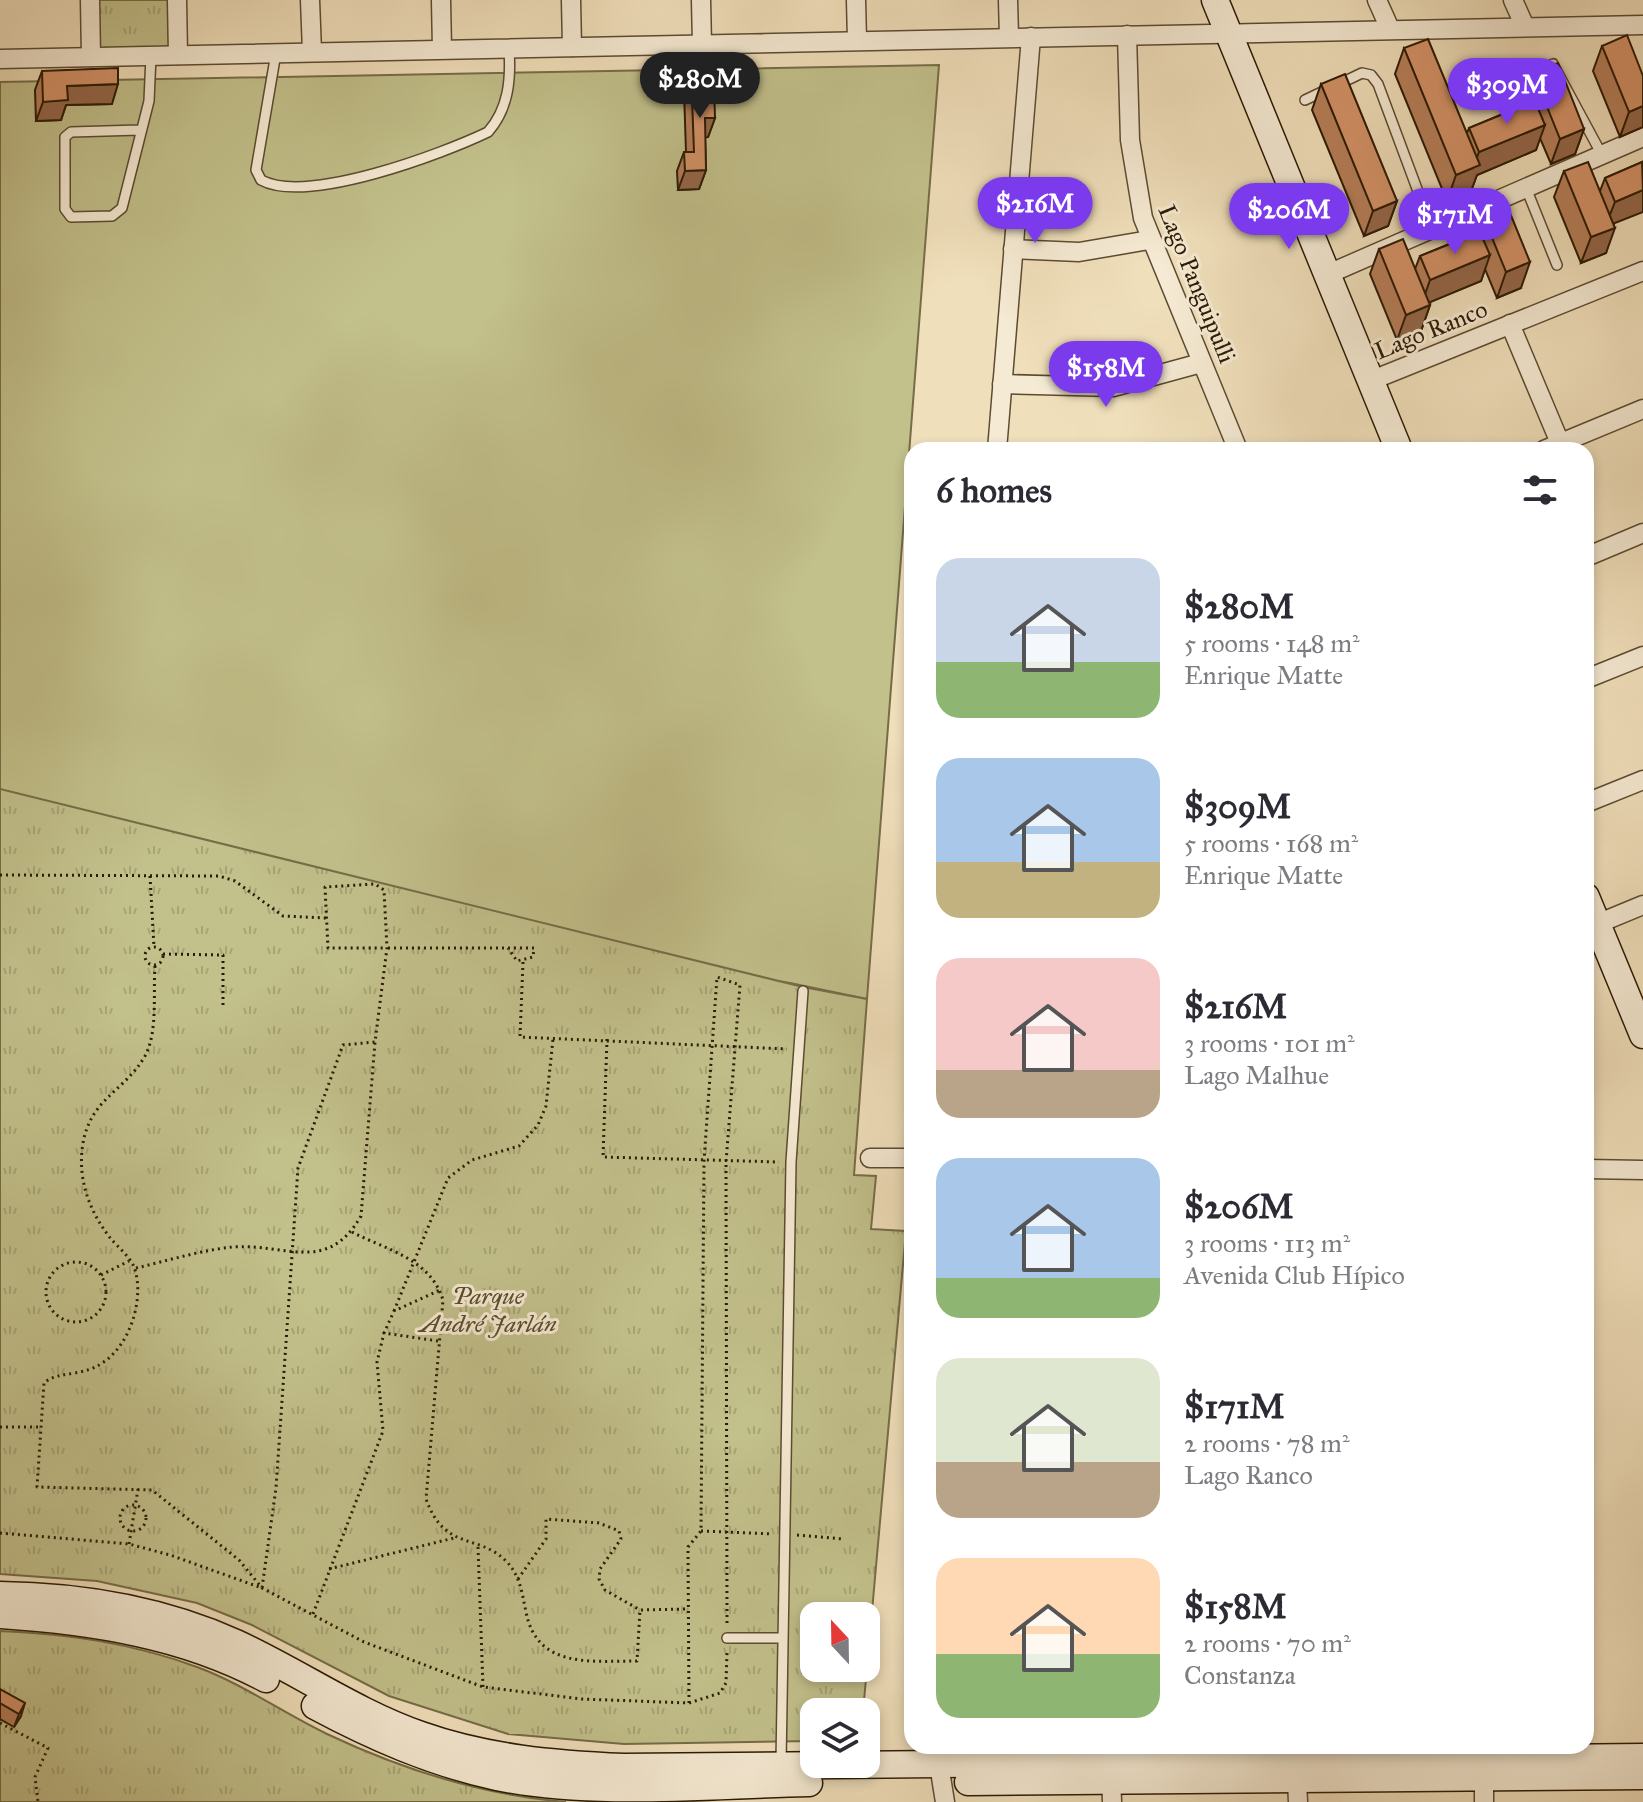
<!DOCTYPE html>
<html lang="en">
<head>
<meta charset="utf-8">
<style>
	body { margin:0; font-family:"IM FELL Great Primer",serif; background:#f7f7f7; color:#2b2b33; height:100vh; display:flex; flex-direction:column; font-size:30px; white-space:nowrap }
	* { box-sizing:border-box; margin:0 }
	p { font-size:26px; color:#7c7c81 }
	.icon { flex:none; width:44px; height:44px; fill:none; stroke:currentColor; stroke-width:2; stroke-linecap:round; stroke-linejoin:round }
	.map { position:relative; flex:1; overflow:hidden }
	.drawer { position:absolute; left:904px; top:442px; width:690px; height:1312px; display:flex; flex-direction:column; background:#fff; border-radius:24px; box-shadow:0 4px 12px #0003 }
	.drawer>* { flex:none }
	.needle { width:52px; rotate:338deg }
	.buttons { position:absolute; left:800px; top:1602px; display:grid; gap:16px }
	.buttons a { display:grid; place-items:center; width:80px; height:80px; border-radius:16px; background:#fff; box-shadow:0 4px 12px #0003; font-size:40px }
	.price { position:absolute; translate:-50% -68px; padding:0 18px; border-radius:28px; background:#7c3aed; color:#fff; font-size:26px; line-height:52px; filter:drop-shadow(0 2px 4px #0008) }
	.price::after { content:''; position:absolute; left:50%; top:48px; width:24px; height:18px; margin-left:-12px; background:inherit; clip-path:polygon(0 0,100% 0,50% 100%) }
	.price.active { background:#222; color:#fff }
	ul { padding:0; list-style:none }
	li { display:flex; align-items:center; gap:24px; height:200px; padding:0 32px }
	li span { display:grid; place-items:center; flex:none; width:224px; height:160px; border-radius:24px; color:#555 }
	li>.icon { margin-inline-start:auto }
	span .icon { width:96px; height:96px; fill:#fffc; stroke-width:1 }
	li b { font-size:34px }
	h2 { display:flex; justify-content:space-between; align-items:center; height:96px; padding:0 32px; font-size:34px }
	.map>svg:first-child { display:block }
</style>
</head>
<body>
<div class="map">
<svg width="1643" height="1802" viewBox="0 0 1643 1802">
	<defs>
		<pattern id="park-tufts" width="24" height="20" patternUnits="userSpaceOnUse" patternTransform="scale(2)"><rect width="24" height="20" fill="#c2c08b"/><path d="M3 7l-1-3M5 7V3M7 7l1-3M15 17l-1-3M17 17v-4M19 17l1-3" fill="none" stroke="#a7a476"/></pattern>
	</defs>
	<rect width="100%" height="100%" fill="#f0dfbb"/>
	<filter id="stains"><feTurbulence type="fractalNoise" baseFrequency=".0025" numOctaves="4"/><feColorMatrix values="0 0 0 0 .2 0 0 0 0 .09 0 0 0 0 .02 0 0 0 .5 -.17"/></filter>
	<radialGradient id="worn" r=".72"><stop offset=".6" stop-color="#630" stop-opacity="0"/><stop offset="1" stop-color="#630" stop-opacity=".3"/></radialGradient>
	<polygon fill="#c2c08b" stroke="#766d47" stroke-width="2" points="939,65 867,999 790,983 0,856 0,82"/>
	<g fill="url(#park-tufts)" stroke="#766d47" stroke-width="2" fill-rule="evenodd">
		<polygon points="95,0 172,0 174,49 95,51"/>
		<path d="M0 789 803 987 867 999 854 1175 876 1176 871 1229 906 1231 863 1712H814V1741L624 1744 508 1734 389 1696 252 1625 197 1603 97 1581 0 1574ZM814 1616H866V1668H814Z"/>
		<path d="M0 1631C68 1634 132 1643 197 1667 243 1684 283 1713 327 1734 403 1770 482 1795 566 1802H0Z"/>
	</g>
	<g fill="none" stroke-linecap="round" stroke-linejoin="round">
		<defs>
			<g id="lane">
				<path d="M276 53 256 170 261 180C307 205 442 154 488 132 509 108 511 79 509 48"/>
				<polyline points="1339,84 1362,73 1371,75 1378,84 1432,229"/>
				<polyline points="1471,95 1553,64 1602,155"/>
				<polyline points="1305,100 1326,90"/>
				<polyline points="139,130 71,132 65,137 65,209 71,217 112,216 122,208 149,101 151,56"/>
				<polyline points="1526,188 1557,265"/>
				<polyline points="727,1638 782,1638"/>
				<polyline points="781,1763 791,1162 803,991"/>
			</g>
			<g id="street">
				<polyline points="90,0 91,57"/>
				<polyline points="177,0 178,55"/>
				<polyline points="310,0 312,52"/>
				<polyline points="441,0 442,49"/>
				<polyline points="571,0 572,47"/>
				<polyline points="701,0 702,44"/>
				<polyline points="856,0 857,40"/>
				<polyline points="1008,0 1009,37"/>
				<polyline points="1377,0 1390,29"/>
				<polyline points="1513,0 1525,27"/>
				<polyline points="1127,35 1130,140 1143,218 1238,450"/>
				<polyline points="0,59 1643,25"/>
				<polyline points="1013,249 1079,252 1149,240"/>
				<polyline points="1326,275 1643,137"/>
				<polyline points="1510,324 1560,443"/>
				<polyline points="1370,381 1643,271"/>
				<polyline points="1002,384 1113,387 1201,363"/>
				<polyline points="997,450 1031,37"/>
				<polyline points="1544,450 1643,409"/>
				<polyline points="1586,557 1643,533"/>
				<polyline points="1586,679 1643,656"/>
				<polyline points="1586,803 1643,780"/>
				<polyline points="1597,924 1643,905"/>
				<polyline points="870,1158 912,1158"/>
				<polyline points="1586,1169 1643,1170"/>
				<polyline points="936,1746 945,1802"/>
				<polyline points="1110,1746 1112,1802"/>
				<polyline points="1484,1779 1484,1802"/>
				<polyline points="1297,1781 1298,1802"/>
			</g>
			<g id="secondary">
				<polyline points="1215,0 1399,450"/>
				<polyline points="1586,897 1643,1035"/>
				<path d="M0 1595C80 1596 163 1610 236 1643 299 1672 355 1712 421 1735 486 1758 555 1764 624 1767L1643 1757"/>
				<path d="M0 1615C92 1621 184 1635 266 1679"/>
				<path d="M315 1706C373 1737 432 1763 497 1777 594 1797 709 1785 809 1783"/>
				<polyline points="968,1782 1643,1776"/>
			</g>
		</defs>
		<use href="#lane" stroke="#5c4b31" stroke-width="12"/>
		<use href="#street" stroke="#5c4b31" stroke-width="21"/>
		<use href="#secondary" stroke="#2b1a03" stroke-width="29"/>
		<g stroke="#2b1a03" stroke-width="3" stroke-dasharray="2 4" stroke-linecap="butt">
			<polyline points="0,875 219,876 235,881 283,916 326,918"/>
			<polyline points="150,876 154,947"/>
			<circle cx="154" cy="956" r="9"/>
			<polyline points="388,948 534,948 533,957 517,961 508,948"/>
			<polyline points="163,954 223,955 223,1009"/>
			<polyline points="523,962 520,1037 787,1049"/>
			<path d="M155 966C153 993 158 1032 145 1056 125 1091 91 1098 83 1143 77 1179 89 1211 111 1239 118 1247 130 1257 134 1267 144 1294 133 1333 114 1353 88 1381 61 1368 44 1383L37 1487 152 1490 239 1560 262 1588 364 1642 483 1687 582 1699 689 1703 720 1693 726 1683 727 1653"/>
			<polyline points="607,1039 603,1157 779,1162"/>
			<path d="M352 1232C386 1250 430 1258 443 1300L426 1499C445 1552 478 1533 506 1561 520 1575 522 1593 526 1612 537 1669 591 1661 637 1661L640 1610 688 1609"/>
			<circle cx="76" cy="1292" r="30"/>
			<path d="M136 1268C167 1261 201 1250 233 1247 286 1243 327 1275 361 1216L375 1042 387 948 384 890 375 884 325 887 328 948H385"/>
			<polyline points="101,1275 129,1261"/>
			<polyline points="394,1311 448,1178 472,1160 519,1146 538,1125 546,1106 553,1039"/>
			<polyline points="438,1341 384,1333 394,1311 440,1290"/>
			<polyline points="0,1427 40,1427"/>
			<circle cx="133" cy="1518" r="13"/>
			<polyline points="701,1531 773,1534"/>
			<polyline points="0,1533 129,1544 170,1555 262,1588 276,1488 298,1168 343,1045 375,1042"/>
			<polyline points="797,1535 843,1539"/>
			<polyline points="129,1544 138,1489"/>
			<polyline points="478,1547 483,1687"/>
			<polyline points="329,1569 454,1538"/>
			<polyline points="518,1579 546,1539 546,1519 599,1523 619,1531 621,1539 600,1569 599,1579 605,1590 640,1610"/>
			<polyline points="313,1614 383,1431 377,1362 384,1333"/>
			<polyline points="689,1703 688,1547 701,1531 704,1161 717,977 740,985 726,1162 727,1625"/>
			<polyline points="0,1723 48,1748 35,1777 38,1802"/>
		</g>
		<use href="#lane" stroke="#f5ead3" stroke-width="9"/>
		<use href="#street" stroke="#f5ead3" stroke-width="18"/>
		<use href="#secondary" stroke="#f5ead3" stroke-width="26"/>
	</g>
	<g fill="#b67e59" stroke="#2b1a03" stroke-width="2">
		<polygon points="1602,46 1643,76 1643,127 1620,137 1593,71"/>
		<polygon points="1404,48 1467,133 1469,128 1527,104 1524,98 1533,72 1584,129 1575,154 1551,164 1540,138 1536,150 1477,175 1471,191 1447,201 1395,74"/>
		<polygon points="42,71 112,104 66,105 61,120 36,121 35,90"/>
		<polygon points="691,71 707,86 715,118 708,137 705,137 706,170 699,189 678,190 677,171 684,152 686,152 684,91"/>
		<polygon points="1321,84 1397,201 1388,226 1364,236 1312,110"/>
		<polygon points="1642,162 1614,224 1606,253 1581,263 1554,197 1564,171 1600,191 1605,178"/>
		<polygon points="1479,206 1521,288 1497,298 1485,269 1481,281 1429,302 1430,305 1421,331 1397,340 1370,274 1379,249 1415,269 1420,256 1471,235 1470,232"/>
		<polygon points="0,1689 21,1716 14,1727 0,1719"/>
	</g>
	<g fill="#946649" stroke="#2b1a03" stroke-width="2">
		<polygon points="118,84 112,104 66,105 61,120 36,121 43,102 67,86"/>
		<polygon points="1643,106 1643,127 1620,137 1629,112"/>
		<polygon points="705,118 715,118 708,137 698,138"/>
		<polygon points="1545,125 1536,150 1477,175 1471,191 1447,201 1456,175 1473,168 1479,152"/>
		<polygon points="1584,129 1575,154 1551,164 1560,139"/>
		<polygon points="706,170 699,189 678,190 685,171"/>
		<polygon points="1643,190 1643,212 1605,227 1615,202"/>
		<polygon points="1397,201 1388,226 1364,236 1373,211"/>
		<polygon points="1615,228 1606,253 1581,263 1591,237"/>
		<polygon points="1490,255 1481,281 1421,306 1430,280"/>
		<polygon points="1530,262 1521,288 1497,298 1506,272"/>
		<polygon points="1430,305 1421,331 1397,340 1406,315"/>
		<polygon points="25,1703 21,1716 14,1727 19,1714"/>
	</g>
	<g fill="#d49268" stroke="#2b1a03" stroke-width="2">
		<polygon points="1627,35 1643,76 1643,106 1629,112 1602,46"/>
		<polygon points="1428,39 1480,165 1456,175 1404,48"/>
		<polygon points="1558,63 1584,129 1560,139 1533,72"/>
		<polygon points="118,68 118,84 67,86 68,100 43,102 42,71"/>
		<polygon points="691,71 706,71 707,86 714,86 715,118 705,118 706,170 685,171 684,152 694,152"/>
		<polygon points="1345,74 1397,201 1373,211 1321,84"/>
		<polygon points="1535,101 1545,125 1479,152 1469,128"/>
		<polygon points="1588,162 1615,228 1591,237 1564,171"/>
		<polygon points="1642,162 1643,190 1615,202 1605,178"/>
		<polygon points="1503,196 1530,262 1506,272 1479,206"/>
		<polygon points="1480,232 1490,255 1430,280 1420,256"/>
		<polygon points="1403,239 1430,305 1406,315 1379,249"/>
		<polygon points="0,1689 25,1703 19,1714 0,1703"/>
	</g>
	<g text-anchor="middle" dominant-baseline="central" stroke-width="6" stroke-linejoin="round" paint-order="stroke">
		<g font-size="24" fill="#2b1a03" stroke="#f5ead3">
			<text transform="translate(1197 284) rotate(68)">Lago Panguipulli</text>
			<text transform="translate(1431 330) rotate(-22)">Lago Ranco</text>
		</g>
		<g font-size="24" font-style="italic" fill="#584c2c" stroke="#f5ead3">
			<text x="488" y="1296">Parque<tspan x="488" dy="28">André Jarlán</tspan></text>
		</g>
	</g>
	<rect width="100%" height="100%" filter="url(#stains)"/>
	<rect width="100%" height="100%" fill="url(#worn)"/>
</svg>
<div class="buttons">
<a><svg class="needle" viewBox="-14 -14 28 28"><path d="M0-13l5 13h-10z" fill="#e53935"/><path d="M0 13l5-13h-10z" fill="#7c7c81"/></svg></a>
<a><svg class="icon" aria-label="layers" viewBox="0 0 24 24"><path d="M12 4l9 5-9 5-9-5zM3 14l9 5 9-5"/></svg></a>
</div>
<b class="price active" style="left:700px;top:120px">$280M</b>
<b class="price" style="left:1507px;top:126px">$309M</b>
<b class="price" style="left:1035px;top:245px">$216M</b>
<b class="price" style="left:1289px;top:251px">$206M</b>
<b class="price" style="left:1455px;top:256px">$171M</b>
<b class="price" style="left:1106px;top:409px">$158M</b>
<section class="drawer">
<h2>6 homes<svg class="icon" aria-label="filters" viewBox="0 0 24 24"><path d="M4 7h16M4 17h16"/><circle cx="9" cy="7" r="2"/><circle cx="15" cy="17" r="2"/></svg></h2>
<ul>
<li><span style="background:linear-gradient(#c9d6e8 65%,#8fb573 0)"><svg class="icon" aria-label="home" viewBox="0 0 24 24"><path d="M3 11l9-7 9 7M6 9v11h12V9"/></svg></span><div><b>$280M</b><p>5 rooms · 148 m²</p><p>Enrique Matte</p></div></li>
<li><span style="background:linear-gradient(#a9c7e8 65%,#c2b280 0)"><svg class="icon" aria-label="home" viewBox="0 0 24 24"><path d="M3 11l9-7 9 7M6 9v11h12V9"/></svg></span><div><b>$309M</b><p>5 rooms · 168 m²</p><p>Enrique Matte</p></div></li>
<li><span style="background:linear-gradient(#f6c9c9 70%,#b9a48a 0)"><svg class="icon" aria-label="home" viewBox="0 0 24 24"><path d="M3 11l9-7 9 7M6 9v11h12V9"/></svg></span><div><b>$216M</b><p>3 rooms · 101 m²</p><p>Lago Malhue</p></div></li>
<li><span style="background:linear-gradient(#a9c7e8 75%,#8fb573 0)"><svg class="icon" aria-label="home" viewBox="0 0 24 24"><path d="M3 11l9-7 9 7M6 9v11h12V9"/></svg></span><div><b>$206M</b><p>3 rooms · 113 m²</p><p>Avenida Club Hípico</p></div></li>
<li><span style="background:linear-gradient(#dfe7d0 65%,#b9a48a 0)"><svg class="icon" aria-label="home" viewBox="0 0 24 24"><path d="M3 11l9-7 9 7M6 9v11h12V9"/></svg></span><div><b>$171M</b><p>2 rooms · 78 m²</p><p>Lago Ranco</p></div></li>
<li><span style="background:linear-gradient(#ffd9b3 60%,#8fb573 0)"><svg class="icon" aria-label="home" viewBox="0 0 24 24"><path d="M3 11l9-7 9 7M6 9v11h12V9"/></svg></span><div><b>$158M</b><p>2 rooms · 70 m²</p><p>Constanza</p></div></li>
</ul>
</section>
</div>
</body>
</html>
